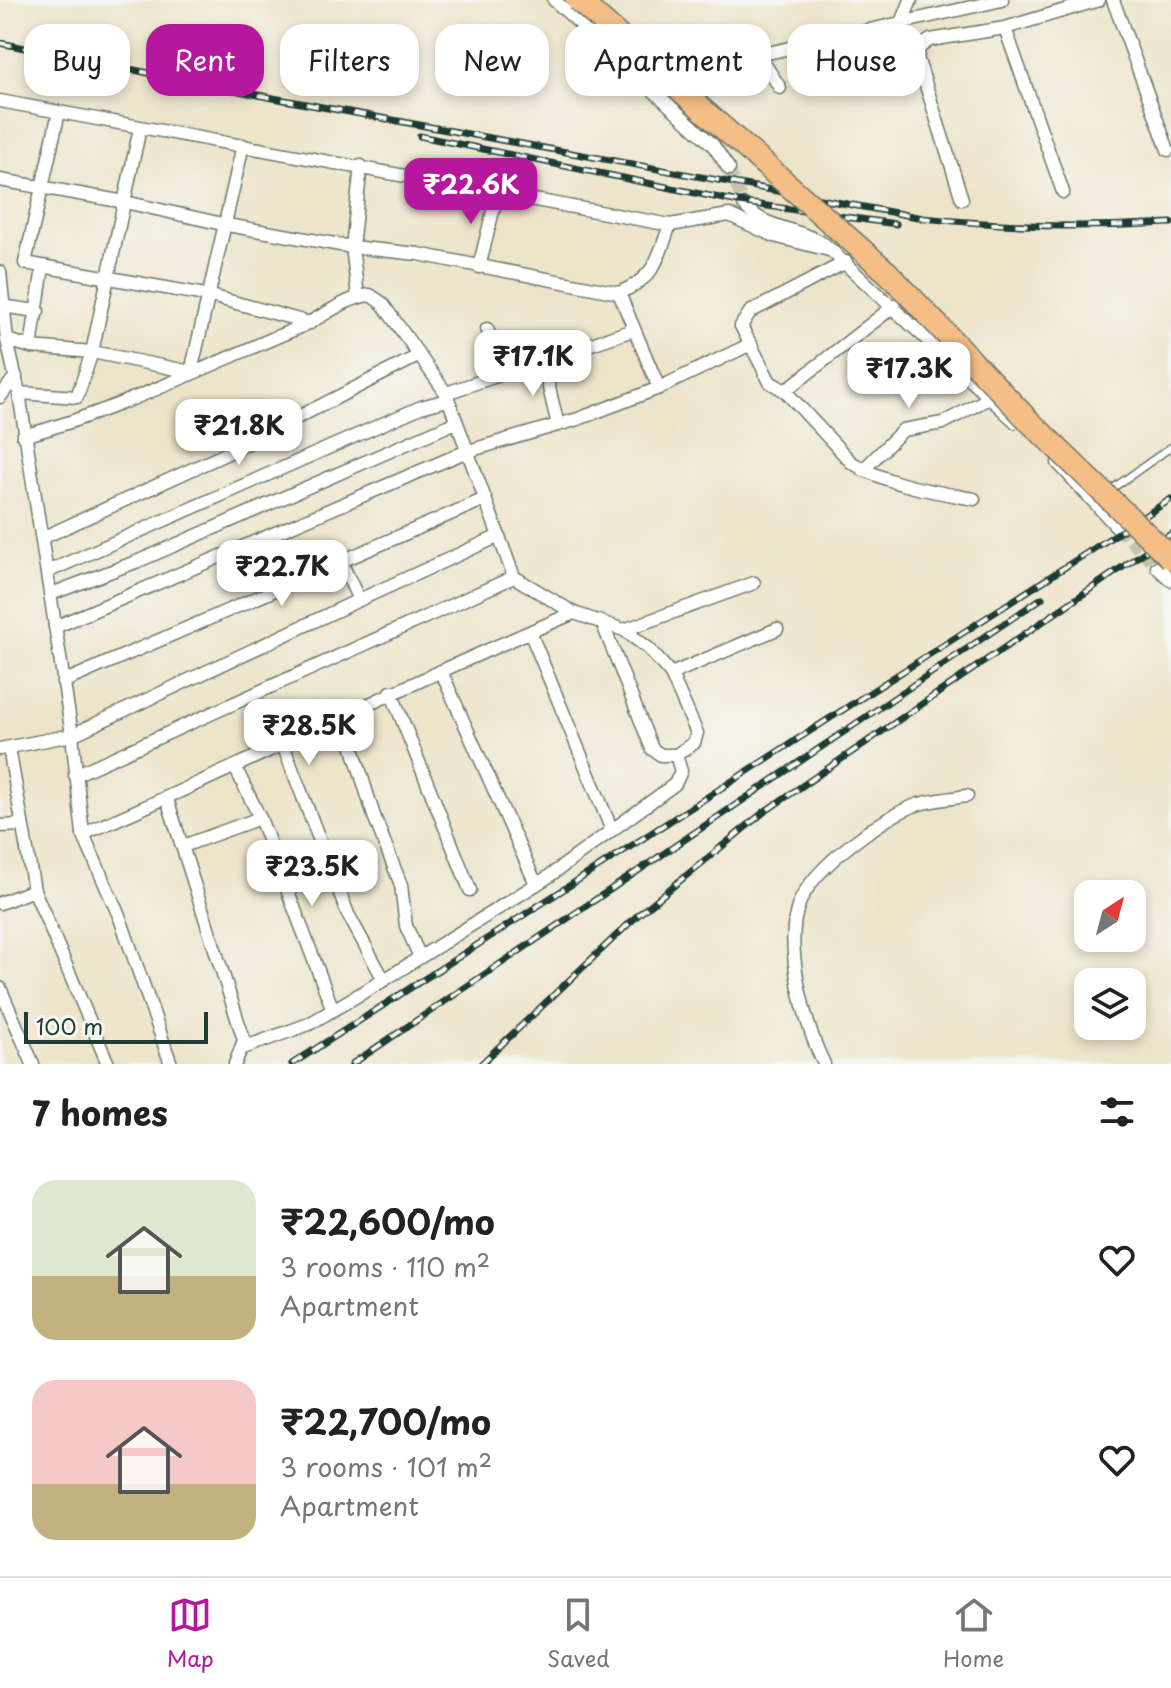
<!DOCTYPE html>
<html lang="en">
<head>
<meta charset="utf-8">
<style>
	body { margin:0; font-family:"Playpen Sans",sans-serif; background:#f6f6f6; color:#222; height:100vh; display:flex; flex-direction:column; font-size:30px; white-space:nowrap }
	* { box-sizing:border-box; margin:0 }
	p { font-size:26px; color:#767676 }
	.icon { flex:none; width:44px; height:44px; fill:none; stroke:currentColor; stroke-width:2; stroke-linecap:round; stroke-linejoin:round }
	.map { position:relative; height:1064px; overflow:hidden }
	.details { display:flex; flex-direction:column; background:#fff; flex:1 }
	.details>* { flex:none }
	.guide { position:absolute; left:24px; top:24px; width:1124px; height:72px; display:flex; gap:16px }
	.needle { width:52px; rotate:36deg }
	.fabs { position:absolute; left:1074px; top:880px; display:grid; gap:16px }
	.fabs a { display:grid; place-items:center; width:72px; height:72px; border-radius:16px; background:#fff; box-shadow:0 4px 12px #0003; font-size:40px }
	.scale { position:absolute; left:24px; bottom:20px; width:184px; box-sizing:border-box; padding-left:8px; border:4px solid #1f3d34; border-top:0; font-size:22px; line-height:28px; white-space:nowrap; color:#1f3d34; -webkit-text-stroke:6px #f6f6f2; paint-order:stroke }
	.price { position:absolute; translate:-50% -68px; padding:0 18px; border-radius:16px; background:#fff; color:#222; font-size:26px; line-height:52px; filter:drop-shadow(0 2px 4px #0008) }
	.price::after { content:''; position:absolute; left:50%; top:48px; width:24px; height:18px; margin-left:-12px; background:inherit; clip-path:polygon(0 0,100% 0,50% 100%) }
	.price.on { background:#b5179e; color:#fff }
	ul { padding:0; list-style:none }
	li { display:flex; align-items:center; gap:24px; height:200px; padding:0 32px }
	li span { display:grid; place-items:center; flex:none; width:224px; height:160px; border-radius:24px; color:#555 }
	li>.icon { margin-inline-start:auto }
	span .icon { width:96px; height:96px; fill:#fffc; stroke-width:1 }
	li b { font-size:34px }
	h2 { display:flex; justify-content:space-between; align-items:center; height:96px; padding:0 32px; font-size:34px }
	.pill { padding:0 28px; border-radius:24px; background:#fff; box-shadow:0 4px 12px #0003; font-size:28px; line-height:72px }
	.pill.on { background:#b5179e; color:#fff }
	.tabs { display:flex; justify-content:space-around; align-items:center; height:112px; border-top:2px solid #e0e0e0; background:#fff; font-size:22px; color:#767676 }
	.tabs a { display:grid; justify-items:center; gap:4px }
	.tabs .on { color:#b5179e }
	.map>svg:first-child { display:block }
</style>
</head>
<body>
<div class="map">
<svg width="1171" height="1064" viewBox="0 0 1171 1064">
	<rect width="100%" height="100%" fill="#f6f6f2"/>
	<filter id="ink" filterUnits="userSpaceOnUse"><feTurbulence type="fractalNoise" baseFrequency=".0125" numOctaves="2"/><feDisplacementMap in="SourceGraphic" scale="16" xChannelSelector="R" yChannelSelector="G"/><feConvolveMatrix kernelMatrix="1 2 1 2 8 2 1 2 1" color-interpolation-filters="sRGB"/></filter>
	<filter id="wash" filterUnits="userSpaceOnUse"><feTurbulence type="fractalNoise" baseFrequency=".006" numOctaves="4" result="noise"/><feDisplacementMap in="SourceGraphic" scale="32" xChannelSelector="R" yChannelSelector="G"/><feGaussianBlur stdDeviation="1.8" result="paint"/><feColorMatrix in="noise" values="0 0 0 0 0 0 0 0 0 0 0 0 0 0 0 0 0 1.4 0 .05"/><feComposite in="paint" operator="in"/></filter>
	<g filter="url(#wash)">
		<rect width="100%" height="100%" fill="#eee4ca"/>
	</g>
	<g filter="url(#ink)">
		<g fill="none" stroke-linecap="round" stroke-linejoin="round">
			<g stroke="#c5c3ac" stroke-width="12" stroke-dasharray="12 6" stroke-linecap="butt">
				<polyline points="729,169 744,205"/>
				<polyline points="1117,527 1157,567"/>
			</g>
			<defs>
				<polyline id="lane" points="1109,491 1171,447"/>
				<g id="street">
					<polyline points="554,0 713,145 729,169"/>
					<polyline points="1113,0 1168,150"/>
					<polyline points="901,25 911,0"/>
					<polyline points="1005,28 1063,192"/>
					<polyline points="759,55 780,88"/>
					<polyline points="653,88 759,55 1002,0"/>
					<polyline points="0,101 670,225 729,215 774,236 833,251"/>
					<polyline points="59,112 25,263 211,296 310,323"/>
					<path d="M0 180 125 202 227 225 352 247 418 254 619 293C656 277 657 260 670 225"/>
					<polyline points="962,199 917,57 919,48 930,40 1005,28 1099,0"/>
					<path d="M744 205C765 230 797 227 824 244L1016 422"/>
					<path d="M846 262 750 312 741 326 770 382 785 391 851 462C887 485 932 491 974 499"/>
					<polyline points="479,267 497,195"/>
					<polyline points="0,272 7,340 19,393 72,735 83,834 120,918 171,1064"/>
					<polyline points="619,293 659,388"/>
					<polyline points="358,296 352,247 361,166"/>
					<polyline points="0,306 38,311"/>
					<polyline points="487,329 504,371"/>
					<polyline points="7,340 31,347 92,352 191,372 243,145"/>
					<polyline points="31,347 43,267"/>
					<polyline points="543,363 558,425"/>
					<polyline points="785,391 894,306"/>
					<polyline points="19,393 77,397 92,352 140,128"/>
					<polyline points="446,393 633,330"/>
					<polyline points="0,397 16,376"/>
					<path d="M23 436C118 411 208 365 298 328 322 318 344 298 370 295L382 303 446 393 514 577 574 613 624 630 648 648 671 674 697 733 694 743 676 755 681 771 675 784 548 877 384 980 309 1024 243 1048"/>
					<polyline points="1058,463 1117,527"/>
					<polyline points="863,470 903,430 943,423 989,398"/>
					<polyline points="42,538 232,451 418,356"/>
					<polyline points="341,562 359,600 499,536"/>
					<polyline points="1157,567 1171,580"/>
					<polyline points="47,572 421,407 447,400"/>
					<polyline points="51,594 141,560 454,423"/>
					<polyline points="602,622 652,749 661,755 676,755"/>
					<polyline points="55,627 465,452 578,419 659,388 751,344"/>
					<polyline points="624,630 754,583"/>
					<polyline points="530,632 611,828"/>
					<polyline points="441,671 536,884"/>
					<polyline points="671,674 777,629"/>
					<polyline points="63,682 485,499"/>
					<polyline points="391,692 470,890"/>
					<polyline points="343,716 374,816 401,885 406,926 420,957"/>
					<polyline points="283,745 348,914 384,980"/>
					<polyline points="9,748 34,890 108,1064"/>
					<polyline points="0,749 72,735 359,600"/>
					<polyline points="236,769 260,818 333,1010"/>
					<polyline points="75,775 514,577"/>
					<polyline points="167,799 244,1040 235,1064"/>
					<polyline points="0,826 22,825"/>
					<path d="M83 834C248 764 408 682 574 613"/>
					<polyline points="183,846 260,818"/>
					<polyline points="0,903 34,890"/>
					<polyline points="0,988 33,1064"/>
					<path d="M824 1064C805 1025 783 946 799 904 812 868 883 816 919 804 934 800 952 798 967 796"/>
				</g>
			</defs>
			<use href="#lane" stroke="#677768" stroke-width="9"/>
			<use href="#street" stroke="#677768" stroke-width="15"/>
			<use href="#lane" stroke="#fff" stroke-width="6"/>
			<use href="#street" stroke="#fff" stroke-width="12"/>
			<defs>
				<g id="rail">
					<path d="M0 43 268 97 923 218C1007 227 1087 228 1171 223"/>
					<polyline points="420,136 739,202 896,224"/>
					<polyline points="292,1064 1171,499"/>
					<polyline points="352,1064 1042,598"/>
					<polyline points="481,1064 638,915 764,812 1171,534"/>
				</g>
			</defs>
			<use href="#rail" stroke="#1f3d34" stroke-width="7"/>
			<use href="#rail" stroke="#f6f6f2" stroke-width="4" stroke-dasharray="12" stroke-linecap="butt"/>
			<defs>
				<polyline id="highway-bridge" points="578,0 888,273 1029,421 1171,558"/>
			</defs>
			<use href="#highway-bridge" stroke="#677768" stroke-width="25" stroke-linecap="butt"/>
			<use href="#highway-bridge" stroke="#f5be86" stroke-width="22"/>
		</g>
	</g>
</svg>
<div class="fabs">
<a><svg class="needle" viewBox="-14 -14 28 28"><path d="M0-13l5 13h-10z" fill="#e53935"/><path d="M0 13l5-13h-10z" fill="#767676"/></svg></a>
<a><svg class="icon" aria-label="layers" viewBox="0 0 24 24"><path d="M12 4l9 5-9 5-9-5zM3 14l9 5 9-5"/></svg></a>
</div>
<div class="scale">100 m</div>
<b class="price on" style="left:471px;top:226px">₹22.6K</b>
<b class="price" style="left:533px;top:398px">₹17.1K</b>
<b class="price" style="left:909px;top:410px">₹17.3K</b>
<b class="price" style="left:239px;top:467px">₹21.8K</b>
<b class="price" style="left:282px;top:608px">₹22.7K</b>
<b class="price" style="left:309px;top:767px">₹28.5K</b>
<b class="price" style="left:312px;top:908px">₹23.5K</b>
<div class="guide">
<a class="pill">Buy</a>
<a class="pill on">Rent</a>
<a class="pill">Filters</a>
<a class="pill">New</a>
<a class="pill">Apartment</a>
<a class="pill">House</a>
</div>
</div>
<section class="details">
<h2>7 homes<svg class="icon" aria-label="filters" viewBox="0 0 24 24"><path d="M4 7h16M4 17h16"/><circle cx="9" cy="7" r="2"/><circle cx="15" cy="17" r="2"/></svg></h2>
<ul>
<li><span style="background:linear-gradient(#dfe7d0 60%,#c2b280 0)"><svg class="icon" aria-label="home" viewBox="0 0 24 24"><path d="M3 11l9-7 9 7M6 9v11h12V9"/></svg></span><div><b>₹22,600/mo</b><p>3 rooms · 110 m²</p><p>Apartment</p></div><svg class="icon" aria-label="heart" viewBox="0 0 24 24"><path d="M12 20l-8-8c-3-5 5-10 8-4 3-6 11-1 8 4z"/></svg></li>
<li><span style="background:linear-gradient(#f6c9c9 65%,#c2b280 0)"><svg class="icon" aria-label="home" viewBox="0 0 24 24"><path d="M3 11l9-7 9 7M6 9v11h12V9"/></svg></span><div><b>₹22,700/mo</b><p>3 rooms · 101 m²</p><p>Apartment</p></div><svg class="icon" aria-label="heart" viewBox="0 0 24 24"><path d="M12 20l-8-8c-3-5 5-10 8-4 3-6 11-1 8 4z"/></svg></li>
</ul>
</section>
<nav class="tabs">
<a class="on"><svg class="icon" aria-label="map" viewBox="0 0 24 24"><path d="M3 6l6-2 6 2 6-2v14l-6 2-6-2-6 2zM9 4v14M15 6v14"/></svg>Map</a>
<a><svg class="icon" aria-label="saved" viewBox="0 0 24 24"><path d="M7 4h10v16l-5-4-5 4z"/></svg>Saved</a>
<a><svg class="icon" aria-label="home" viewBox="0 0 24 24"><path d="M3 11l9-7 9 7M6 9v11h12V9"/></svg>Home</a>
</nav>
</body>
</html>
